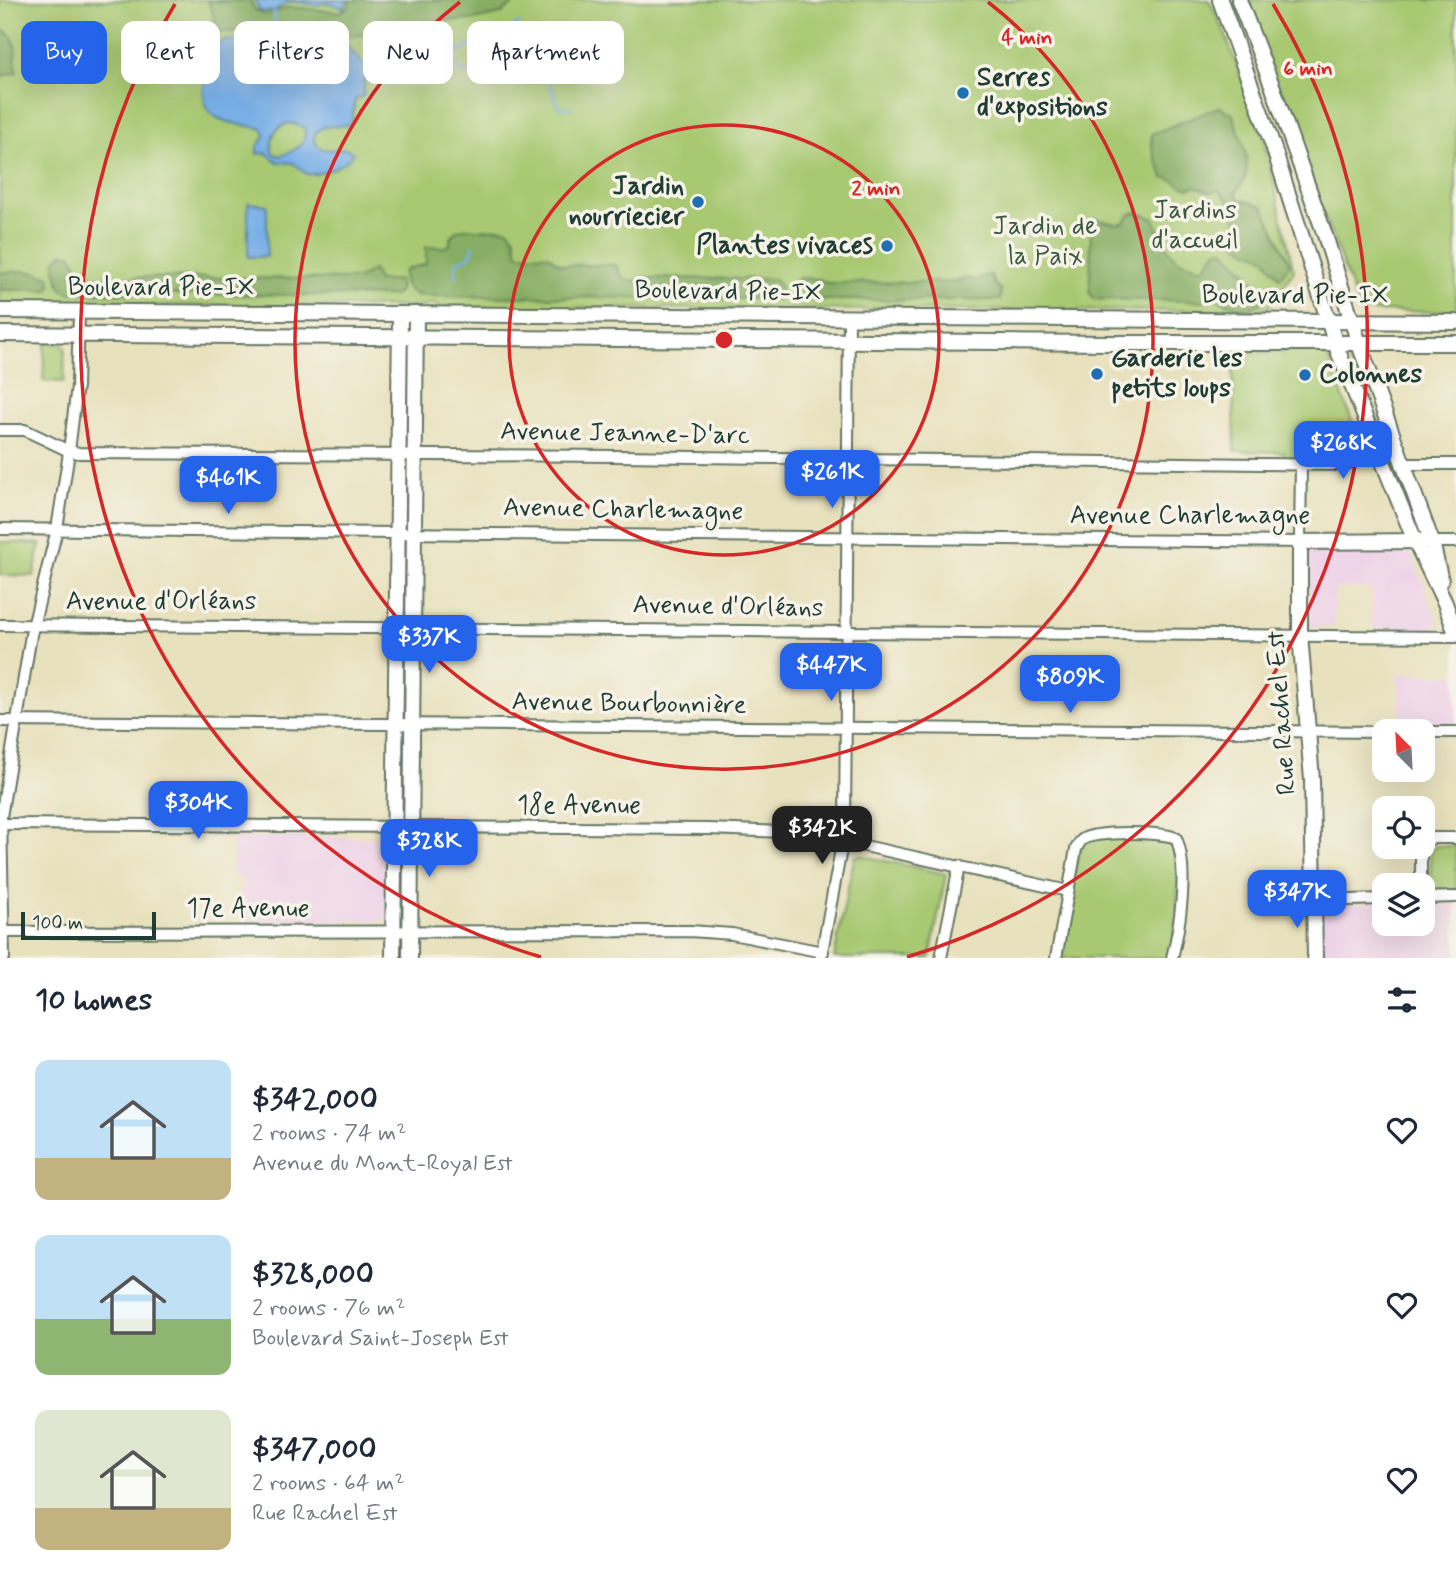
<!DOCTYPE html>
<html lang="en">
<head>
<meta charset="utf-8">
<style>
	body { margin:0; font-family:Mynerve,sans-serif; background:#f2f2f3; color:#1f2937; height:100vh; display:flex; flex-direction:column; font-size:26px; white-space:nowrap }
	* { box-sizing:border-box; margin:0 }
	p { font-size:23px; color:#747a83 }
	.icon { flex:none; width:38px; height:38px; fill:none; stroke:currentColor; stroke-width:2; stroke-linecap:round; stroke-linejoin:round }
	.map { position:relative; height:958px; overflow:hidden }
	.sheet { display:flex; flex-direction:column; background:#fff; flex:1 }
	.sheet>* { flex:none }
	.hud { position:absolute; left:21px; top:21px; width:700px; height:63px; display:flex; gap:14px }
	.needle { width:46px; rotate:336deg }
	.tools { position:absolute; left:1372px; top:719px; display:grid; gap:14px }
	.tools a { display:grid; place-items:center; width:63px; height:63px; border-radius:14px; background:#fff; box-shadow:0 7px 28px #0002; font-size:35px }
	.scale { position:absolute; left:21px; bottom:18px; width:135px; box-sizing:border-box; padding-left:7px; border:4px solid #1f3d34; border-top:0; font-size:19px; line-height:24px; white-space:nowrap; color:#1f3d34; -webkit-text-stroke:5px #f7f3e8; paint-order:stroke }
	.price { position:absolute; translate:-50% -60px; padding:0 16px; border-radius:14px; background:#2563eb; color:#fff; font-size:23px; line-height:46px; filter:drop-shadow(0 2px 4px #0008) }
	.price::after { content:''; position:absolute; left:50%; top:42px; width:21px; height:16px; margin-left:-10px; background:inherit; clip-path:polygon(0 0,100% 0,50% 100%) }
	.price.active { background:#222; color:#fff }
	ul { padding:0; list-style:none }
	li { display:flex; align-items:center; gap:21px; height:175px; padding:0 35px }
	li span { display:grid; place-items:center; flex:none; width:196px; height:140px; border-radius:14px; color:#555 }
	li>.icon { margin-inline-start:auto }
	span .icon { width:84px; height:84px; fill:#fffc; stroke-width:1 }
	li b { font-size:30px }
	h2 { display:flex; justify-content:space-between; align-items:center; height:84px; padding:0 35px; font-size:30px }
	.pill { padding:0 24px; border-radius:14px; background:#fff; box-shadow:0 7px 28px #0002; font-size:24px; line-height:63px }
	.pill.active { background:#2563eb; color:#fff }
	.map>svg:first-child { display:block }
</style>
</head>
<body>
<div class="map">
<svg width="1456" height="958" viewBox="0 0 1456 958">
	<rect width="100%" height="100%" fill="#f7f3e8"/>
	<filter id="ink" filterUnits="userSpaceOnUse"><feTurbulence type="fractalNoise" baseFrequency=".0143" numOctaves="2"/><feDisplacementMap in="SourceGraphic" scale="14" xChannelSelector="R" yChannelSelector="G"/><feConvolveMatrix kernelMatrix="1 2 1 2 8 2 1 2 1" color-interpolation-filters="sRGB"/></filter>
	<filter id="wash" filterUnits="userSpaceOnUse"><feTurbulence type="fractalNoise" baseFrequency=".00686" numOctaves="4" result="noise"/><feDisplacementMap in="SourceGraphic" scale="28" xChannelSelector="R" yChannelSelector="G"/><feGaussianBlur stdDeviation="1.57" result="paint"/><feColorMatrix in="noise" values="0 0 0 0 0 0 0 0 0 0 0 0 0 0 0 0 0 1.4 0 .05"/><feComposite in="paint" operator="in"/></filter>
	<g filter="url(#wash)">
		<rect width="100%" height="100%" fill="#e8e1bd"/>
		<g fill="#edd0e8">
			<polygon points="1307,546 1410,551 1438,622 1433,629 1372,628 1372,589 1335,588 1334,627 1310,626"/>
			<polygon points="1398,674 1456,675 1456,727 1401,726"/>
			<polygon points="232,836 385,838 386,918 380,921 241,921 241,876 232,876"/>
			<polygon points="1456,897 1456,958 1319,958 1319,907 1384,901 1384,924 1423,924 1423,898"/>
		</g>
		<g fill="#a8c972" stroke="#648353" stroke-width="2">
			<polygon points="0,0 1209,0 1223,28 1263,137 1294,271 1266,311 1265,308 1261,308 1261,311 882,310 873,307 872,310 438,307 434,304 429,304 427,307 117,305 111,301 107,301 107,304 0,304"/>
			<polygon points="1245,0 1456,0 1456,312 1365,311 1358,306"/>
			<polygon points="45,342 62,344 65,347 64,382 43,381"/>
			<polygon points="1284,349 1320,349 1324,356 1327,355 1361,444 1357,452 1345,457 1302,456 1284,461 1284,452 1235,451 1232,352 1283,353"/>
			<polygon points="1350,353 1353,355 1387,448 1394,458 1418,526 1347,357"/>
			<polygon points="0,542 40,544 34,576 0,575"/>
			<polygon points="1169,835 1181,849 1173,958 1056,958 1082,839"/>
			<polygon points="1436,846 1456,846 1456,890 1432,889 1430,850"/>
			<polygon points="859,855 946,874 930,958 834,958 854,858"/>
		</g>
		<g fill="#86ad64" stroke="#52754c" stroke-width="2">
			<path d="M208 0 220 2 250 0 255 10 265 15 290 7 339 12 349 7 350 0H518L501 14 474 20 393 22 383 32 377 34 333 37 331 47C308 60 298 37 277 31 260 27 238 32 221 32L218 30Z"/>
			<path d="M0 29C23 39 12 52 17 72L3 76 0 74Z"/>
			<path d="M1219 107 1232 113C1241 139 1258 170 1236 192L1239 199 1263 206 1290 264 1280 278 1264 257 1246 250 1233 239C1244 223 1231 201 1218 190L1210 192 1195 186C1183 193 1177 177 1164 178 1159 166 1149 148 1152 134Z"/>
			<path d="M1135 212 1154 218 1163 242 1177 260 1202 269 1218 250 1223 249 1249 275 1258 289 1264 290 1268 296C1248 318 1238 306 1215 298L1204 301 1094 299 1090 293 1091 225 1095 219 1117 224 1125 222 1129 215Z"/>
			<path d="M470 228C482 232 495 226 508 229L515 238 518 254 548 255 558 263 564 265H616L623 279 633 281 643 278 775 279 780 285 779 297 777 299 421 296C409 293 403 286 403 273L407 269 426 264V247H445L450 245V239L457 230Z"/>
			<polygon points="63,253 72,255 79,269 94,277 358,279 373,270 378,281 398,280 400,288 397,294 393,296 69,293 61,288 55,269 55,261"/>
			<polygon points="23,271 36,272 50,277 51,285 48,290 0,290 0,273"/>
			<polygon points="987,275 991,275 995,285 1001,289 1000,300 798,300 795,296 795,281 799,278 819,279 827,283 955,282 966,278 978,280"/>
		</g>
		<g fill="#78afe7" stroke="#4c768e" stroke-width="2" fill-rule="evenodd">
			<polygon points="255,0 348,0 344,8 327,3 316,5 296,2 289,2 274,11 263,12 259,10"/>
			<path d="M275 29 280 32 289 44C304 48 315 59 330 51L332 40 337 37 363 63 371 66 384 65 381 69 371 71 364 79V96L355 100 352 120 349 125 324 127 316 132 314 139C319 155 335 148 348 149L353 153C346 165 321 176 307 174L293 163 278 162 266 153 257 154V147L265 137 263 129C249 125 233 125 220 119 190 105 208 63 219 43L226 40H251ZM289 123 304 127C309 144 293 152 279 156L272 152C270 137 274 128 289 123Z"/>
			<polygon points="248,203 267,205 267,257 248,257"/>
		</g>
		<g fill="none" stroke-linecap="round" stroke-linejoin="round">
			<g stroke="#78afe7" stroke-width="2.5">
				<polyline points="274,11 275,29"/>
				<polyline points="590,46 590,53"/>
				<polyline points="452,59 460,51 519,24"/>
				<polyline points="453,64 461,71 474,73 536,64"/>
				<polyline points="384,65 412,57 439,62"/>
				<path d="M572 108H560C547 91 558 81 536 64V62L544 58 583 59"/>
				<polyline points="455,277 455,263 470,256 474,246"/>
			</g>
		</g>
	</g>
	<g filter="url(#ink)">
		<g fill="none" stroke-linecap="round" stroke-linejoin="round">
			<defs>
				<g id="minor">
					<polyline points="0,430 25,430 69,451 79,453 617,456 1342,465 1378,453"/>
					<polyline points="1403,464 1456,464"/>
					<polyline points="0,529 1300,542 1301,465"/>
					<polyline points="1432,542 1456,542"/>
					<polyline points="0,625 1456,637"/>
					<polyline points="0,721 1384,732"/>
					<polyline points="1423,732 1456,732"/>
					<polyline points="0,824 708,829 782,832 842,841 1068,891"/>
					<polyline points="1423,842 1433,838 1456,838"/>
					<polyline points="1421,886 1421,847"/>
					<polyline points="1423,898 1456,897"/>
					<polyline points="1314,901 1384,899"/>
					<polyline points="0,932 690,931 732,934 823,952"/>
					<polyline points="821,957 845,828 849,318"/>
					<polyline points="4,958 1,817 31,635 57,529 68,459 77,386 79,312"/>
					<polyline points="941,958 959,866"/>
					<path d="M1056 958 1076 849C1078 846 1079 842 1082 840 1094 830 1162 832 1176 838 1189 869 1180 926 1172 958"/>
				</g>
				<g id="major">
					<polyline points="1220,0 1273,146 1338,351 1415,541 1445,603 1456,634"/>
					<polyline points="1239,0 1272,85 1325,235 1359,344 1432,542 1441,581"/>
					<polyline points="0,311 1456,322"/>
					<polyline points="0,334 1110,343 1456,343"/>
					<polyline points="393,958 400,314"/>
					<polyline points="410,958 416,314"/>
					<polyline points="1315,958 1312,780 1300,634 1300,542 1423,541"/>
				</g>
			</defs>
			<use href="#minor" stroke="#657664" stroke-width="14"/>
			<use href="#major" stroke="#657664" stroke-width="18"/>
			<use href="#minor" stroke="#fff" stroke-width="10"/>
			<use href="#major" stroke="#fff" stroke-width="14"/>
		</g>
	</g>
	<g fill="none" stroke="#d62828" stroke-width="3.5">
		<circle cx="724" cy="340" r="215"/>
		<path d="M988 2A429 429 0 1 1 460 2"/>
		<path d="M541 957A644 644 0 0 1 175 4M1273 4A644 644 0 0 1 907 957"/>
	</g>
	<g fill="#1f6fb2" stroke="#f7f3e8" stroke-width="2.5">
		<circle cx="963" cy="93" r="7"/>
		<circle cx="698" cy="202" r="7"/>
		<circle cx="887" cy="246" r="7"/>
		<circle cx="1097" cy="374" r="7"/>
		<circle cx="1305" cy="375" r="7"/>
	</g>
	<g text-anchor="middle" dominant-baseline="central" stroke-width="7" stroke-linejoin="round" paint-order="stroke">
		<g font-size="26" font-weight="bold" fill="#1f3d34" stroke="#f7f3e8" text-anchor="start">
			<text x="977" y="78">Serres<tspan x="977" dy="30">d'expositions</tspan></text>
			<text x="684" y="187" text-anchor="end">Jardin<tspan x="684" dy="30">nourriecier</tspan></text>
			<text x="873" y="246" text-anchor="end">Plantes vivaces</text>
			<text x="1111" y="359">Garderie les<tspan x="1111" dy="30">petits loups</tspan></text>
			<text x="1319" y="375">Colonnes</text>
		</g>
		<g font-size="26" fill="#3a5940" stroke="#f7f3e8">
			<text x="1195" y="211">Jardins<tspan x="1195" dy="30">d'accueil</tspan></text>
			<text x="1045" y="227">Jardin de<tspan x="1045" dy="30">la Paix</tspan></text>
		</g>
		<g font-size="26" fill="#1f3d34" stroke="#f7f3e8">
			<text x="161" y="288">Boulevard Pie-IX</text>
			<text transform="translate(728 292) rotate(1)">Boulevard Pie-IX</text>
			<text x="1295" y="296">Boulevard Pie-IX</text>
			<text transform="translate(625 434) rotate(1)">Avenue Jeanne-D'arc</text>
			<text transform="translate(623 510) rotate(1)">Avenue Charlemagne</text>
			<text x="1190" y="516">Avenue Charlemagne</text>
			<text x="161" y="602">Avenue d'Orléans</text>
			<text transform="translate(728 607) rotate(1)">Avenue d'Orléans</text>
			<text transform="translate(629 704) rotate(1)">Avenue Bourbonnière</text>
			<text transform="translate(1282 713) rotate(-94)">Rue Rachel Est</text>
			<text x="579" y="806">18e Avenue</text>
			<text x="248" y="909">17e Avenue</text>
		</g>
	</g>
	<circle cx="724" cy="340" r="10" fill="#d62828" stroke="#f7f3e8" stroke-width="3.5"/>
	<g font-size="21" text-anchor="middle" font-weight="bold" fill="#d62828" stroke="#f7f3e8" stroke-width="7" stroke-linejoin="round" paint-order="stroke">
		<text x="1027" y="44">4 min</text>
		<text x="1308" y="75">6 min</text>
		<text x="876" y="195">2 min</text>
	</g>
</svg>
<div class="tools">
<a><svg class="needle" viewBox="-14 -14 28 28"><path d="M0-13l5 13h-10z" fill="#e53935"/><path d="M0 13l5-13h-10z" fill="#747a83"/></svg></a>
<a><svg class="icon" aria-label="locate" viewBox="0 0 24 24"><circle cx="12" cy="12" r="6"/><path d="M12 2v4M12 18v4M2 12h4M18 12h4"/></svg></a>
<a><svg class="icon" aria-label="layers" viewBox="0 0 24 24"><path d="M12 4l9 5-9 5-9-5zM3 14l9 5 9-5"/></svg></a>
</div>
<div class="scale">100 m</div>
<b class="price" style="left:1343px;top:481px">$268K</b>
<b class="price" style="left:832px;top:510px">$261K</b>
<b class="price" style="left:228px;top:516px">$461K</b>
<b class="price" style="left:429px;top:675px">$337K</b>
<b class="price" style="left:831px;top:703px">$447K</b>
<b class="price" style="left:1070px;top:715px">$809K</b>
<b class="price" style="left:198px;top:841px">$304K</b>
<b class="price active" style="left:822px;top:866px">$342K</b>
<b class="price" style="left:429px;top:879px">$328K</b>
<b class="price" style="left:1297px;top:930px">$347K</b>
<div class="hud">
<a class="pill active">Buy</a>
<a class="pill">Rent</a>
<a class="pill">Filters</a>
<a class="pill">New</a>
<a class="pill">Apartment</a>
</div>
</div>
<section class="sheet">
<h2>10 homes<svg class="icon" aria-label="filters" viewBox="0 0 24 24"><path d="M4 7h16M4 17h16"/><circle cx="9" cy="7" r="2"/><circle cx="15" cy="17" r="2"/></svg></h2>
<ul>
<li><span style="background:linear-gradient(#bfe0f5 70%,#c2b280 0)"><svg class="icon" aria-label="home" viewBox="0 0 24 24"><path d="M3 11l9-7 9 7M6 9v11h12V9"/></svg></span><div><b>$342,000</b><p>2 rooms · 74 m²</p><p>Avenue du Mont-Royal Est</p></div><svg class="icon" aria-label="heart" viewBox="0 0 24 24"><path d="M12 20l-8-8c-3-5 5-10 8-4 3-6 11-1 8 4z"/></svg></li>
<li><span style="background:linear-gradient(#bfe0f5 60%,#8fb573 0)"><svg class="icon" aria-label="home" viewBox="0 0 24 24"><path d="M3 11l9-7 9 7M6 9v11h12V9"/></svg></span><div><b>$328,000</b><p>2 rooms · 76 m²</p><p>Boulevard Saint-Joseph Est</p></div><svg class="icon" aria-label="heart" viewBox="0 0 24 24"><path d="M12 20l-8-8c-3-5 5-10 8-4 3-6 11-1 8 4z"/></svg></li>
<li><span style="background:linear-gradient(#dfe7d0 70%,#c2b280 0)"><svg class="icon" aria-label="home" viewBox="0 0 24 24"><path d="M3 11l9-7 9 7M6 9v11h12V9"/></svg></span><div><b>$347,000</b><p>2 rooms · 64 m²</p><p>Rue Rachel Est</p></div><svg class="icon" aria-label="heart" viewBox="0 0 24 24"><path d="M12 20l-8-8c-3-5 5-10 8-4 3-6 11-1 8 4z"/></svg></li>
</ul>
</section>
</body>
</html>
